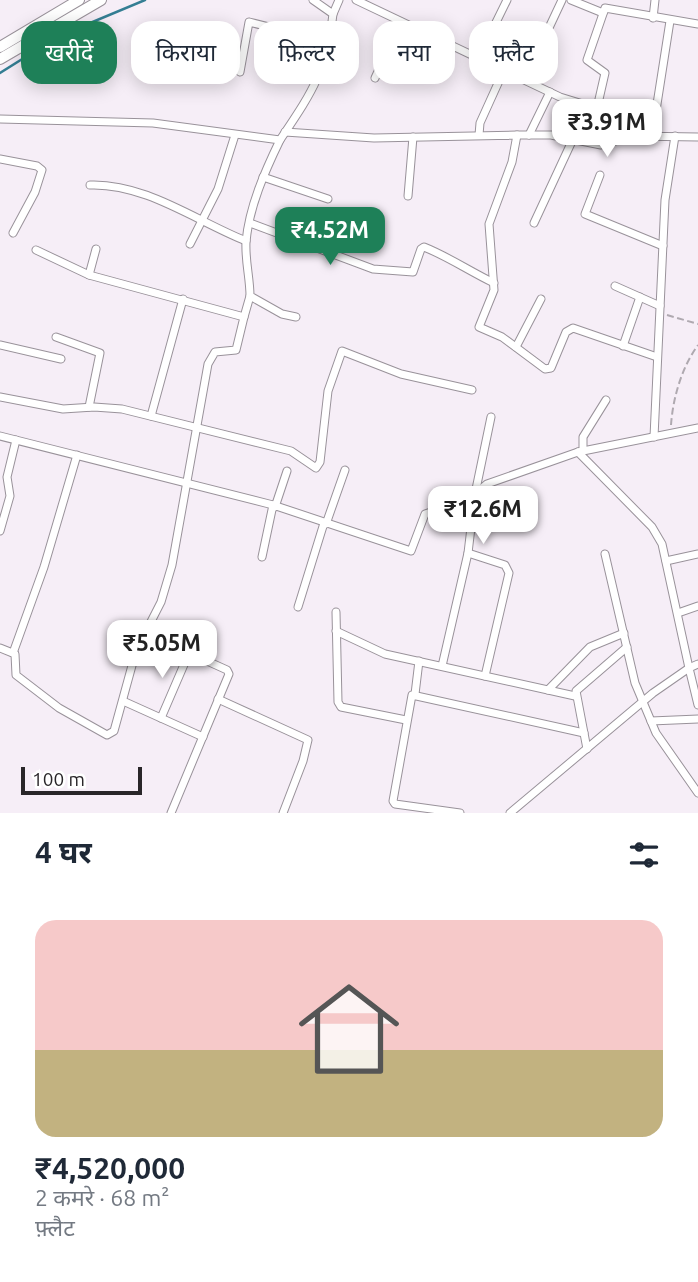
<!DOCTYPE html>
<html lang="hi">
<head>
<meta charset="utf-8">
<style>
	body { margin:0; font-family:Ubuntu,"Noto Sans Devanagari",sans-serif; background:#f2f2f3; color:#1f2937; height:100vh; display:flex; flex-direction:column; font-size:26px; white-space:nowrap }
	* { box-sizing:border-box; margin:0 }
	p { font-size:23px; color:#747a83 }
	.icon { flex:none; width:38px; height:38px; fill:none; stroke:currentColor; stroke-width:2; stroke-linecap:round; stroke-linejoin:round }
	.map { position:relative; height:813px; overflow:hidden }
	.side { display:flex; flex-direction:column; background:#fff; flex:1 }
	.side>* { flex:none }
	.top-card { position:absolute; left:21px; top:21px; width:656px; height:63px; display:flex; gap:14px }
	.scale { position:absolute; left:21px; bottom:18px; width:121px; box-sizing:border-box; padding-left:7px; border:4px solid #292629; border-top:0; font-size:19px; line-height:24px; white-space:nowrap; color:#292629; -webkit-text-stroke:5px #fff; paint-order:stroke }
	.price { position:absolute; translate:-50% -60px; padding:0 16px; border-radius:14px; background:#fff; color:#222; font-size:23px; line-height:46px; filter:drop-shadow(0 2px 4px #0008) }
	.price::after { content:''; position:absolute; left:50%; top:42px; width:21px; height:16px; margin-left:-10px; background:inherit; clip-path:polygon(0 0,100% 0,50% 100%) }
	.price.current { background:#1e8058; color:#fff }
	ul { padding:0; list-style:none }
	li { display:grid; align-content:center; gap:14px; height:371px; padding:0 35px }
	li+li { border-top:2px solid #e0e1e3 }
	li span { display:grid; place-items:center; height:217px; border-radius:21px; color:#555 }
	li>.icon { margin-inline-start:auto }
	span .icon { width:126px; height:126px; fill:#fffc; stroke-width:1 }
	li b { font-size:30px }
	h2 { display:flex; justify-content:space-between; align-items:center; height:84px; padding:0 35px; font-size:30px }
	.tag { padding:0 24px; border-radius:21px; background:#fff; box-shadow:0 4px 18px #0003; font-size:24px; line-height:63px }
	.tag.current { background:#1e8058; color:#fff }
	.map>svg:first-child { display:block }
</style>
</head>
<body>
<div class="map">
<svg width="698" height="813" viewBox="0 0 698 813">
	<rect width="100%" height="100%" fill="#f6eef7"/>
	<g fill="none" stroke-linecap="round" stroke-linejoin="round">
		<polyline stroke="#347e93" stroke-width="2.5" points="0,73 59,36 145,0"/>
		<defs>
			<polyline id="service" points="514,74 533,45"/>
			<g id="minor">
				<polyline points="356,0 560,97 609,112 655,119"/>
				<polyline points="571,0 603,13"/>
				<polyline points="333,14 339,0"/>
				<polyline points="653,18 655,0"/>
				<polyline points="547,32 562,0"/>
				<polyline points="479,57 507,0"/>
				<polyline points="240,72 249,22 329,42"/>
				<polyline points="375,78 401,22"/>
				<polyline points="597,108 605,73 587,60 605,8 698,24"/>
				<path d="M0 119 153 123 280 140C312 92 326 73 333 14L313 0"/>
				<polyline points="285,132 374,138 517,135 512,162 489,224 494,290 479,327 502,337 545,369 551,368 566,332 573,328 657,357"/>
				<polyline points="479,135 480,123 504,70"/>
				<polyline points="517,135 551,135 601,145 633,136 698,137"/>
				<polyline points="529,135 550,92"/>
				<polyline points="652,136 670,21"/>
				<path d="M280 140C265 171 249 207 246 242 245 261 250 278 250 296L282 314 296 317"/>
				<polyline points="0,159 37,166 42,170 35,192 13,233"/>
				<polyline points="600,175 585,214 663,246"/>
				<polyline points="263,177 328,199"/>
				<path d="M90 185C145 183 196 221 246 241"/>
				<polyline points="408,196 413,137"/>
				<path d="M250 223 373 269 413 272 421 249 424 247C449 257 469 271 494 283"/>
				<polyline points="534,223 573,139"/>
				<polyline points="190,244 218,189 235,135"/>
				<polyline points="36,250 89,275"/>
				<polyline points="615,286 660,306"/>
				<polyline points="244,317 250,296"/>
				<polyline points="56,337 100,353 89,407"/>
				<polyline points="0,345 61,359"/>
				<polyline points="623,346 640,297"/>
				<polyline points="516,347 541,299"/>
				<polyline points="0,397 63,409 94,407 122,409 291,451 316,468 320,462 328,391 342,351 401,374 472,390"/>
				<polyline points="151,416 183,299"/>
				<polyline points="0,436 273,505 411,551 425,514 469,499 487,484 578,452 698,428"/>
				<polyline points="654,437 665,200 675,136"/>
				<polyline points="583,451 583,437 606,400"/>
				<polyline points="275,507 287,471"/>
				<polyline points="326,524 345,470"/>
				<polyline points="0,531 10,496 7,477 16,440"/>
				<polyline points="468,553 505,565 509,573 485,676"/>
				<polyline points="605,554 635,683 656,733 698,793"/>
				<polyline points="262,557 273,505"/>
				<polyline points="666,561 698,554"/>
				<polyline points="298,607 324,523"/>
				<polyline points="336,612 338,702 341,707 406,720"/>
				<polyline points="678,613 698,606"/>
				<polyline points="336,631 385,654 575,696"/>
				<polyline points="145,633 227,670 229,674 171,813"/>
				<polyline points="0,648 15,654 16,675 59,708 107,735 114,731 136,651 161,602 172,565 208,364 215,352 236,350 244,317 89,275 96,249"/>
				<polyline points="13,653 44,567 77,455"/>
				<polyline points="698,664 689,668 698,705"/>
				<polyline points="442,666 468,553 475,494 491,417"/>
				<polyline points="548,690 590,647 624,633"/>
				<polyline points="415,694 419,661"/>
				<polyline points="218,699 308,740 303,761 283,813"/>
				<polyline points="123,701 203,737"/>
				<polyline points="161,718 189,653"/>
				<polyline points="651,721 698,719"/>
				<polyline points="587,749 576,691 627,647"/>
				<polyline points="460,813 395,804 393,801 412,695 584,733"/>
				<polyline points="510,813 653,693 689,668 662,544 652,527 578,452"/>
			</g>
			<g id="primary">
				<polyline points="0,47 79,0"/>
				<polyline points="0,59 101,0"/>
			</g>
		</defs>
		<use href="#service" stroke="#99929a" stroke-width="5"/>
		<use href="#minor" stroke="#99929a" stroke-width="9"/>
		<use href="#primary" stroke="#99929a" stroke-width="12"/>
		<g stroke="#afa9b0" stroke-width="2" stroke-dasharray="7 3.5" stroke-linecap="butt">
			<polyline points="667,315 698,324"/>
			<path d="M671 425C673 397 682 367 698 345"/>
		</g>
		<use href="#service" stroke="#fff" stroke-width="3.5"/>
		<use href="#minor" stroke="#fff" stroke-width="7"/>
		<use href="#primary" stroke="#fff" stroke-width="10"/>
	</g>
</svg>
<div class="scale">100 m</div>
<b class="price" style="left:607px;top:159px">₹3.91M</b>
<b class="price current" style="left:330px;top:267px">₹4.52M</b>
<b class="price" style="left:483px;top:546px">₹12.6M</b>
<b class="price" style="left:162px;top:680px">₹5.05M</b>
<div class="top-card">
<a class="tag current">खरीदें</a>
<a class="tag">किराया</a>
<a class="tag">फ़िल्टर</a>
<a class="tag">नया</a>
<a class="tag">फ़्लैट</a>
</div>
</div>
<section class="side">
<h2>4 घर<svg class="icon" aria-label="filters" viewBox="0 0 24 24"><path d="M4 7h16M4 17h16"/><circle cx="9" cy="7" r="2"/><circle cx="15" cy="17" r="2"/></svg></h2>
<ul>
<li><span style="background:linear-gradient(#f6c9c9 60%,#c2b280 0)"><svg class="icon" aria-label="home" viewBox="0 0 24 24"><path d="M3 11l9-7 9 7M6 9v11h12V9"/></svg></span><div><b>₹4,520,000</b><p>2 कमरे · 68 m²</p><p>फ़्लैट</p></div></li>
</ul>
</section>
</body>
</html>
